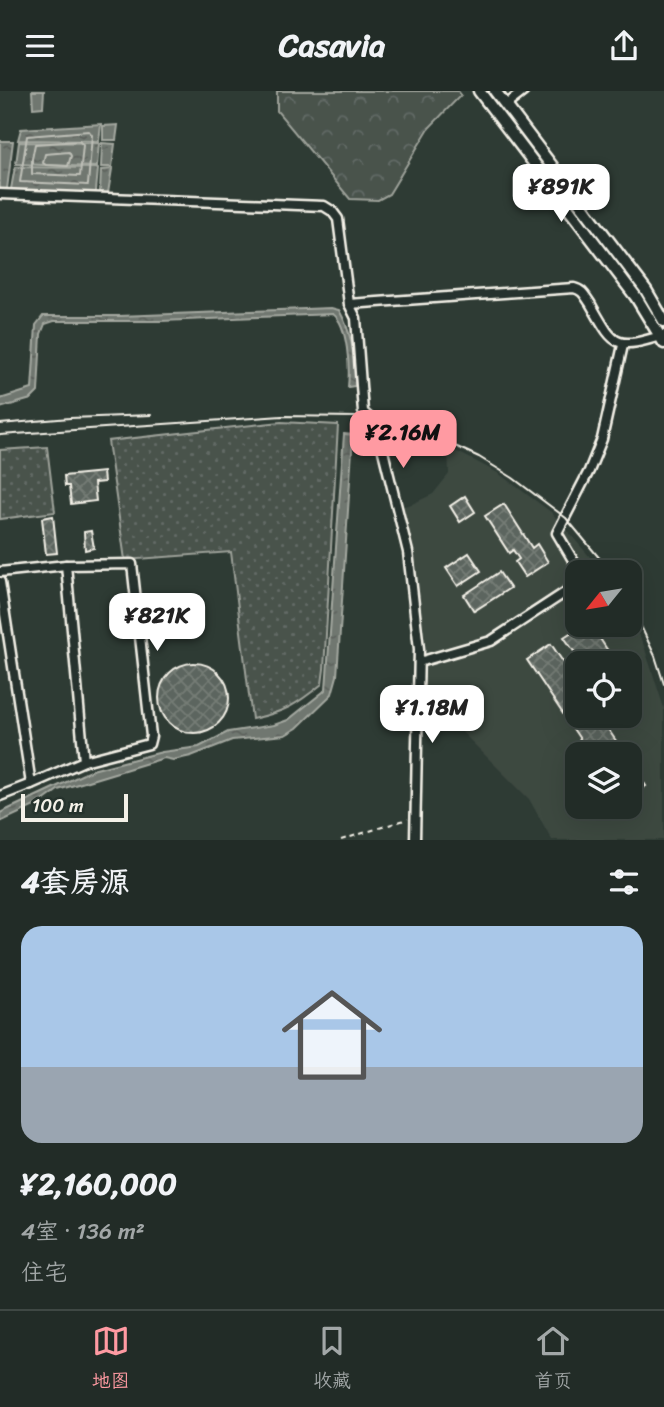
<!DOCTYPE html>
<html lang="zh">
<head>
<meta charset="utf-8">
<style>
	body { margin:0; font-family:Sriracha,"LXGW WenKai TC",sans-serif; background:#2a342f; color:#f1f3f6; height:100vh; display:flex; flex-direction:column; font-size:26px; white-space:nowrap }
	* { box-sizing:border-box; margin:0 }
	p { font-size:23px; color:#a2a7a7 }
	.icon { flex:none; width:38px; height:38px; fill:none; stroke:currentColor; stroke-width:2; stroke-linecap:round; stroke-linejoin:round }
	.map { position:relative; height:749px; overflow:hidden }
	.side { display:flex; flex-direction:column; background:#222c27; flex:1 }
	.side>* { flex:none }
	.needle { width:46px; rotate:240deg }
	.controls { position:absolute; left:565px; top:469px; display:grid; gap:14px }
	.controls a { display:grid; place-items:center; width:77px; height:77px; border-radius:14px; background:#222c27; box-shadow:0 7px 28px #0002,0 0 0 2px #3f4844; font-size:35px }
	.scale { position:absolute; left:21px; bottom:18px; width:107px; box-sizing:border-box; padding-left:7px; border:4px solid #f4f1e8; border-top:0; font-size:19px; line-height:24px; white-space:nowrap; color:#f4f1e8; -webkit-text-stroke:5px #26332d; paint-order:stroke }
	.price { position:absolute; translate:-50% -60px; padding:0 16px; border-radius:14px; background:#fff; color:#222; font-size:23px; line-height:46px; filter:drop-shadow(0 2px 4px #0008) }
	.price::after { content:''; position:absolute; left:50%; top:42px; width:21px; height:16px; margin-left:-10px; background:inherit; clip-path:polygon(0 0,100% 0,50% 100%) }
	.price.on { background:#ff9aa2; color:#111 }
	ul { padding:0; list-style:none }
	li { display:grid; align-content:center; gap:14px; height:371px; padding:0 21px }
	li span { display:grid; place-items:center; height:217px; border-radius:21px; color:#555 }
	li>.icon { margin-inline-start:auto }
	span .icon { width:126px; height:126px; fill:#fffc; stroke-width:1 }
	li b { font-size:30px }
	h2 { display:flex; justify-content:space-between; align-items:center; height:84px; padding:0 21px; font-size:30px }
	header { display:flex; justify-content:space-between; align-items:center; height:91px; padding:0 21px; background:#222c27; font-size:32px; font-weight:700 }
	.tab-bar { display:flex; justify-content:space-around; align-items:center; height:98px; border-top:2px solid #3f4844; background:#222c27; font-size:19px; color:#a2a7a7 }
	.tab-bar a { display:grid; justify-items:center; gap:4px }
	.tab-bar .on { color:#ff9aa2 }
	.map>svg:first-child { display:block }
</style>
</head>
<body>
<header><svg class="icon" aria-label="menu" viewBox="0 0 24 24"><path d="M4 6h16M4 12h16M4 18h16"/></svg>Casavia<svg class="icon" aria-label="share" viewBox="0 0 24 24"><path d="M12 15V3M7 8l5-5 5 5M5 13v7h14v-7"/></svg></header>
<div class="map">
<svg width="664" height="749" viewBox="0 0 664 749">
	<defs>
		<pattern id="grass-dots" width="8" height="8" patternUnits="userSpaceOnUse" patternTransform="scale(1.75)"><rect width="8" height="8" fill="#48524c"/><path d="M2 2h.1M6 6h.1" fill="none" stroke="#636b66" stroke-width="1.8" stroke-linecap="round"/></pattern>
		<pattern id="park-crowns" width="20" height="18" patternUnits="userSpaceOnUse" patternTransform="scale(1.75)"><rect width="20" height="18" fill="#48524c"/><path d="M2 6a3 3 0 1 1 6 0M12 15a3 3 0 1 1 6 0" fill="none" stroke="#636b66"/></pattern>
		<pattern id="water-ripples" width="26" height="14" patternUnits="userSpaceOnUse" patternTransform="scale(1.75)"><rect width="26" height="14" fill="#6f7770"/><path d="M2 4q2-2 4 0t4 0M15 11q2-2 4 0t4 0" fill="none" stroke="#5c605b"/></pattern>
		<pattern id="building-cross-hatch" width="8" height="8" patternUnits="userSpaceOnUse" patternTransform="scale(1.75)"><rect width="8" height="8" fill="#5c655e"/><path d="M0 0l8 8M0 8l8-8" fill="none" stroke="#747c75"/></pattern>
	</defs>
	<rect width="100%" height="100%" fill="#2e3b34"/>
	<filter id="ink" filterUnits="userSpaceOnUse"><feTurbulence type="fractalNoise" baseFrequency=".0143" numOctaves="2"/><feDisplacementMap in="SourceGraphic" scale="14" xChannelSelector="R" yChannelSelector="G"/><feConvolveMatrix kernelMatrix="1 2 1 2 8 2 1 2 1" color-interpolation-filters="sRGB"/></filter>
	<g filter="url(#ink)">
		<path fill="#3c4841" fill-rule="evenodd" d="M448 359H454L498 382 551 421 603 481H578V534H630V529L643 552 664 617V749H552L529 708 423 602 422 563 400 416 412 413 433 403 449 383ZM578 572H630V625H578ZM578 663H630V716H578Z"/>
		<g fill="url(#grass-dots)" stroke="#9ea29a" stroke-width="2">
			<path d="M281 331 338 334 324 578 322 593C296 614 285 621 252 628L231 461 125 469 108 350Z"/>
			<polygon points="47,356 55,421 0,428 0,359"/>
		</g>
		<polygon fill="url(#park-crowns)" stroke="#9ea29a" stroke-width="2" points="277,0 458,0 461,4 429,37 389,103 378,109 350,108 277,20"/>
		<g fill="url(#water-ripples)" stroke="#a4a8a0" stroke-width="2">
			<polygon points="32,0 44,0 43,16 33,17"/>
			<polygon points="101,33 99,50 18,49 21,38"/>
			<polygon points="118,34 116,49 103,49 103,35"/>
			<polygon points="0,50 13,50 7,98 0,98"/>
			<polygon points="19,51 99,52 97,76 16,73"/>
			<polygon points="102,52 115,53 112,76 101,76"/>
			<polygon points="15,76 96,77 98,78 96,100 95,102 13,99 11,98"/>
			<polygon points="112,78 108,102 100,101 101,79"/>
			<path d="M331 217 339 219C352 242 356 269 355 295L348 296C350 278 348 234 333 223L161 230H54L45 233 41 243 38 301 31 308 0 317V308L32 298 36 234 43 225H119Z"/>
			<polygon points="344,343 353,344 337,585 332,603 297,637 285,644 232,649 191,665 173,669 164,667 58,699 39,713 0,731 0,722 92,679 162,661 199,656 228,641 274,634 288,629 323,601 326,598"/>
		</g>
		<g fill="none" stroke-linecap="round" stroke-linejoin="round">
			<g stroke="#bfc0b8" stroke-width="2">
				<polygon points="89,40 92,44 88,94 20,91 27,45"/>
				<polygon points="79,50 83,54 80,85 32,83 32,68 35,53"/>
				<polygon points="69,61 71,65 68,75 46,74 43,72 45,63"/>
			</g>
		</g>
		<g fill="url(#building-cross-hatch)" stroke="#f4f1e8" stroke-width="2">
			<polygon points="103,381 104,391 94,392 96,410 71,413 69,395 65,395 64,385"/>
			<polygon points="465,405 475,421 460,431 450,415"/>
			<polygon points="504,413 532,457 537,453 548,471 525,486 515,471 519,468 513,459 509,462 485,425"/>
			<polygon points="53,425 57,462 46,463 42,427"/>
			<polygon points="91,440 94,457 85,459 84,441"/>
			<polygon points="469,462 481,480 458,495 446,477"/>
			<polygon points="499,481 510,497 474,520 464,504"/>
			<polygon points="583,534 591,534 610,563 596,572 582,572 564,546"/>
			<polygon points="551,553 578,593 578,625 599,625 625,663 590,663 527,569"/>
			<circle cx="194" cy="607" r="35"/>
			<polygon points="630,671 646,695 630,705"/>
		</g>
		<g fill="none" stroke-linecap="round" stroke-linejoin="round">
			<defs>
				<g id="minor">
					<polyline points="506,14 524,0"/>
					<path d="M0 103 324 115 332 120 338 128 349 213 574 197C583 199 585 205 590 212 615 256 614 259 664 244"/>
					<polyline points="349,213 356,227 363,321 373,330 382,356 408,461 419,558 415,749"/>
					<polyline points="0,481 66,474 132,473 151,645 149,653 84,670"/>
					<polyline points="580,481 557,442 589,380 602,348 623,254"/>
					<polyline points="0,491 31,693 84,670 66,474"/>
					<polyline points="419,571 491,550 578,493"/>
					<polyline points="0,705 31,693"/>
				</g>
				<g id="tertiary">
					<polyline points="479,0 636,206 664,252"/>
					<polyline points="495,0 646,199 664,230"/>
				</g>
			</defs>
			<use href="#minor" stroke="#f4f1e8" stroke-width="13"/>
			<use href="#tertiary" stroke="#f4f1e8" stroke-width="15"/>
			<polyline stroke="#f4f1e8" stroke-width="2" stroke-dasharray="5 5" stroke-linecap="butt" points="341,749 408,728"/>
			<use href="#minor" stroke="#26332d" stroke-width="8"/>
			<use href="#tertiary" stroke="#26332d" stroke-width="10"/>
			<g stroke="#f4f1e8" stroke-width="2">
				<polyline points="0,333 70,327 151,324"/>
				<polyline points="0,344 282,325 355,326 373,330 444,350 479,366 513,387 566,427 611,481"/>
				<polyline points="630,512 655,565 664,593"/>
			</g>
		</g>
	</g>
</svg>
<div class="controls">
<a><svg class="needle" viewBox="-14 -14 28 28"><path d="M0-13l5 13h-10z" fill="#e53935"/><path d="M0 13l5-13h-10z" fill="#a2a7a7"/></svg></a>
<a><svg class="icon" aria-label="locate" viewBox="0 0 24 24"><circle cx="12" cy="12" r="6"/><path d="M12 2v4M12 18v4M2 12h4M18 12h4"/></svg></a>
<a><svg class="icon" aria-label="layers" viewBox="0 0 24 24"><path d="M12 4l9 5-9 5-9-5zM3 14l9 5 9-5"/></svg></a>
</div>
<div class="scale">100 m</div>
<b class="price" style="left:561px;top:133px">¥891K</b>
<b class="price on" style="left:403px;top:379px">¥2.16M</b>
<b class="price" style="left:157px;top:562px">¥821K</b>
<b class="price" style="left:432px;top:654px">¥1.18M</b>
</div>
<section class="side">
<h2>4套房源<svg class="icon" aria-label="filters" viewBox="0 0 24 24"><path d="M4 7h16M4 17h16"/><circle cx="9" cy="7" r="2"/><circle cx="15" cy="17" r="2"/></svg></h2>
<ul>
<li><span style="background:linear-gradient(#a9c7e8 65%,#9aa5b1 0)"><svg class="icon" aria-label="home" viewBox="0 0 24 24"><path d="M3 11l9-7 9 7M6 9v11h12V9"/></svg></span><div><b>¥2,160,000</b><p>4室 · 136 m²</p><p>住宅</p></div></li>
</ul>
</section>
<nav class="tab-bar">
<a class="on"><svg class="icon" aria-label="map" viewBox="0 0 24 24"><path d="M3 6l6-2 6 2 6-2v14l-6 2-6-2-6 2zM9 4v14M15 6v14"/></svg>地图</a>
<a><svg class="icon" aria-label="saved" viewBox="0 0 24 24"><path d="M7 4h10v16l-5-4-5 4z"/></svg>收藏</a>
<a><svg class="icon" aria-label="home" viewBox="0 0 24 24"><path d="M3 11l9-7 9 7M6 9v11h12V9"/></svg>首页</a>
</nav>
</body>
</html>
